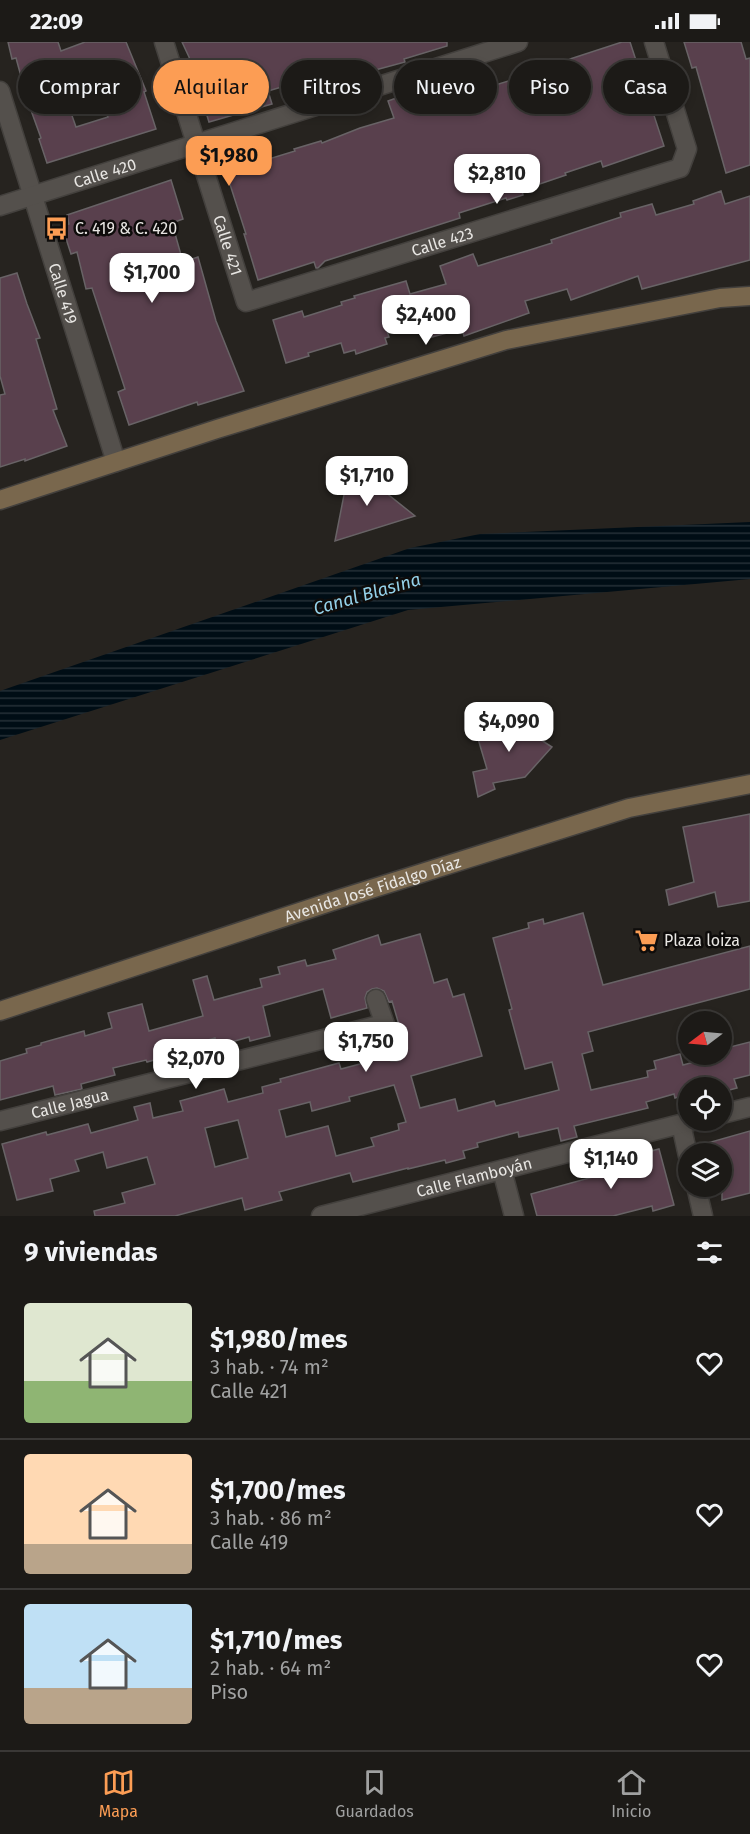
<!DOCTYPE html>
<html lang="es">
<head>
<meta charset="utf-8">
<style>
	body { margin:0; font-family:"Fira Sans",sans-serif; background:#252320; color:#f1f3f6; height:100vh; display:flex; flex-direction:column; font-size:22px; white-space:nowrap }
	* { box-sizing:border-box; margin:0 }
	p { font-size:20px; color:#a0a1a1 }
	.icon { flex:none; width:33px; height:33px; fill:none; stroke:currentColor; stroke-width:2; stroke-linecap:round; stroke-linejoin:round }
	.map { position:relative; height:1174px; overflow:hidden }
	.sheet { display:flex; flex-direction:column; background:#1c1a17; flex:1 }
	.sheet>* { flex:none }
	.top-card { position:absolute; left:18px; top:18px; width:714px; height:54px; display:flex; gap:12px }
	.needle { width:39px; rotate:254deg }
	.buttons { position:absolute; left:678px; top:969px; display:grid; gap:12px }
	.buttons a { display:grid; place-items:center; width:54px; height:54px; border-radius:50%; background:#1c1a17; box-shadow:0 3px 9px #0003,0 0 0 2px #3a3836; font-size:30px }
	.price { position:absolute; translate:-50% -51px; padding:0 14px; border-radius:12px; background:#fff; color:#222; font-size:20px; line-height:39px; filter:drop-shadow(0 2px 3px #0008) }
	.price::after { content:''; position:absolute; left:50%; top:36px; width:18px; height:14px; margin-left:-9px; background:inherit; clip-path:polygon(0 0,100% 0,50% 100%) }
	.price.current { background:#fc9d54; color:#111 }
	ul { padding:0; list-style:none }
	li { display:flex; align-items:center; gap:18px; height:150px; padding:0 24px }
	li+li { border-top:2px solid #3a3836 }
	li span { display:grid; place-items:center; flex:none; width:168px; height:120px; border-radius:6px; color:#555 }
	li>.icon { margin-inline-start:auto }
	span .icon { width:72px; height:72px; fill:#fffc; stroke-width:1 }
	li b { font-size:26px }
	h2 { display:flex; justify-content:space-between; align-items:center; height:72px; padding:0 24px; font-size:26px }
	.chip { padding:0 21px; border-radius:27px; background:#1c1a17; box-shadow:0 3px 9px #0003,0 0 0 2px #3a3836; font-size:21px; line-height:54px }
	.chip.current { background:#fc9d54; color:#111 }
	.status { display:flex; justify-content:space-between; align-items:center; height:42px; padding:0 30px; background:#1c1a17; direction:ltr }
	.status svg { height:16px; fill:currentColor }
	.tab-bar { display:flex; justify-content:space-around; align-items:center; height:84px; border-top:2px solid #3a3836; background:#1c1a17; font-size:16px; color:#a0a1a1 }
	.tab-bar a { display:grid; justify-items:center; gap:3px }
	.tab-bar .current { color:#fc9d54 }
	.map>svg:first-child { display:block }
</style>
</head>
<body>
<div class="status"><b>22:09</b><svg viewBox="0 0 49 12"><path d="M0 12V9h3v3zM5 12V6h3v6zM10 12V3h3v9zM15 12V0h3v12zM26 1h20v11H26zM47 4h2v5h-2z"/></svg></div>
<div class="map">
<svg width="750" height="1174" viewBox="0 0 750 1174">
	<defs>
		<pattern id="water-rules" width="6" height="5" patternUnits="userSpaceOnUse" patternTransform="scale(1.5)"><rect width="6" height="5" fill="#000d15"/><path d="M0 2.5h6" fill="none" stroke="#253037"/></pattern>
	</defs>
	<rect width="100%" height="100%" fill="#26231f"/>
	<polygon fill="url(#water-rules)" points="750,480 750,537 408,568 0,698 0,649 410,506 480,492"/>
	<g fill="#59404d" stroke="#686366" stroke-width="1.5" fill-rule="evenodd">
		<path d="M8 0H58L61 9 85 0H126L146 49 144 50 156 87 47 121 39 97 41 96 28 60 16 16 12 17ZM95 43 108 75 76 85 64 51Z"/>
		<polygon points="182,0 447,0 447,4 404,17 405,20 342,37 339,26 309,35 309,37 268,49 272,62 209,80 189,15"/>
		<polygon points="622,0 630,0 664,104 603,125 601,119 565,131 566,133 522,148 523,153 507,158 506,156 459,171 460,176 325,219 318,226 316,226 314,220 258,238 244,192 246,192 226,130 295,109 294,107 321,99 322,101 360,86 394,76 388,59 416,49 422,68 466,52 571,20 570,17"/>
		<polygon points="684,0 741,0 746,17 750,16 750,123 726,131 696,25 692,26"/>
		<polygon points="171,138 183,177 172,181 183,220 198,215 216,279 244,349 198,363 197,360 129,383 118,350 125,347 92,246 86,247 77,210 71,212 62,184 69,182 67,173"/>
		<polygon points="721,149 725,162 750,154 750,218 642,247 638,234 571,258 567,247 525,259 529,271 464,294 462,287 428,296 423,278 387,289 389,295 385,296 387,302 356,312 355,308 344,311 341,301 308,311 309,314 286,321 273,278 302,269 304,275 342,263 341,260 355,256 354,254 406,239 410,252 446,242 440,224 473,212 478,224 552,201 551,198 621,175 620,171 652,162 656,173 694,162 693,159"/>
		<polygon points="17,231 27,262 40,296 36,297 57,367 53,368 67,404 25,419 25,417 0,425 0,353 5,352 0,334 0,236"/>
		<polygon points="350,422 415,474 335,499"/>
		<polygon points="532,675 541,698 552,705 525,735 493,741 495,747 478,755 473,730 487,727 476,690"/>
		<polygon points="750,772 750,859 718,865 715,850 669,863 666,848 694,840 683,785"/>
		<path d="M583 871 603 943 750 904V947L588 990 593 1009 582 1012 591 1048 648 1035 647 1029 656 1027 654 1019 680 1012 683 1023 709 1016V1012H722V1007L750 1000V1033L734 1037 737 1046 722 1050V1046H688V1052L675 1056 674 1052 646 1060 648 1066 574 1084 577 1095 561 1099 558 1086 519 1095 518 1090 477 1101 478 1105 463 1109 465 1116 446 1121 445 1118 408 1127V1126L353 1140 350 1131 279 1150 282 1158 245 1168 242 1156 175 1174H95L94 1169 125 1161 122 1151 155 1142 147 1115 107 1126 103 1110 75 1118 79 1129 50 1137 53 1149 17 1158 2 1102 46 1090 47 1093 88 1082 91 1091 138 1078 134 1065 150 1061 153 1076 183 1069 180 1059 224 1047 228 1060 263 1051 262 1045 281 1040 280 1037 339 1021 341 1027 386 1015 391 1019H397L407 1010 392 959 389 960 384 949 377 946 372 947 367 950 365 956 367 966 331 976 323 947 263 964 270 994 250 999 249 995 217 1004 215 996 178 1007 179 1011 147 1020 146 1018 113 1026 115 1033 81 1042 82 1047 55 1053 53 1044 0 1058V1019L27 1011 26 1007 41 1003V1001L84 989 85 994 112 986 108 971 142 962 149 989 203 974 193 938 207 934 214 958 262 945 260 937 280 932 278 925 305 918 307 924 336 917 333 908 378 893 381 903 420 892 434 941 447 937 453 955 464 952 482 1014 411 1034 420 1066 455 1057 458 1069 494 1059 496 1064 559 1048 552 1020 525 1027 509 968 512 967 493 896 529 886 528 881 543 877 544 882ZM394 1043 406 1080 398 1082 399 1088 371 1096 374 1104 336 1114 328 1084 286 1095 279 1068 310 1060 312 1069 350 1059 349 1055ZM238 1078 248 1116 215 1125 205 1086Z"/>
		<polygon points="750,1089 750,1151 722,1158 722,1112 699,1112 697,1104"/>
		<polygon points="659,1107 674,1163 653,1169 652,1164 613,1174 537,1174 531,1152 593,1135 590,1125"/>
	</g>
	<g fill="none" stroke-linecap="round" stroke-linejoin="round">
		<defs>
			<g id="street">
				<path id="s1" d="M164 0 246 260 680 126 687 107 654 0"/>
				<path id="s2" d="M0 49 116 420"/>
				<path id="s3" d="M0 164 518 0"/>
				<polyline points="376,957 394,1008"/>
				<polyline points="722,1072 750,1065"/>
				<path id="s4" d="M0 1079 383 982"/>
				<polyline points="681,1082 688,1114"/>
				<polyline points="502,1128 514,1174"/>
				<polyline points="696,1144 703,1174"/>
				<path id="s5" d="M321 1174 696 1078"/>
			</g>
			<g id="secondary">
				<polyline points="0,458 217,387 506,298 720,256 750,254"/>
				<path id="s6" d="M0 969 336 858 629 766 750 742"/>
			</g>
		</defs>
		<use href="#street" stroke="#43403d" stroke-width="21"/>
		<use href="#secondary" stroke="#43403d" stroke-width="21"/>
		<use href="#street" stroke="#54504c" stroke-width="18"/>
		<use href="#secondary" stroke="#79674d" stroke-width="18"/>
	</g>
	<defs>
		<symbol id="bus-bare" viewBox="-9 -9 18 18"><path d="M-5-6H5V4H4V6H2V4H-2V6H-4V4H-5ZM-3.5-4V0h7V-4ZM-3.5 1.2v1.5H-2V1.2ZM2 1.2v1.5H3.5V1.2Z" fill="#fc9d54" stroke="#0e0c0b" stroke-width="2.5" paint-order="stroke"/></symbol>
		<symbol id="supermarket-bare" viewBox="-9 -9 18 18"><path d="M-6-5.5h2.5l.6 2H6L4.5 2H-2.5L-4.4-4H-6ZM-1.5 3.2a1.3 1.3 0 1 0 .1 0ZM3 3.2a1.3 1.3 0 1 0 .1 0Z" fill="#fc9d54" stroke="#0e0c0b" stroke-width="2.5" paint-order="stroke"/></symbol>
	</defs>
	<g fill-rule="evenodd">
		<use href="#bus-bare" x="40" y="170" width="33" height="33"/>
		<use href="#supermarket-bare" x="630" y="882" width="33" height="33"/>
	</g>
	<g text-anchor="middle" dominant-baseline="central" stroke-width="5" stroke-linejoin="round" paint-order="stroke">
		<g font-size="16" fill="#e8e6e3" stroke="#0e0c0b">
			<text stroke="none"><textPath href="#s3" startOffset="110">Calle 420</textPath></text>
			<text stroke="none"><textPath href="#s1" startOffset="478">Calle 423</textPath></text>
			<text stroke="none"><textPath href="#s1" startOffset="213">Calle 421</textPath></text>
			<text stroke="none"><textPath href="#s2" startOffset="212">Calle 419</textPath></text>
			<text stroke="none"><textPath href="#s6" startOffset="392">Avenida José Fidalgo Díaz</textPath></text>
			<text stroke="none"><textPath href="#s4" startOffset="72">Calle Jagua</textPath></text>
			<text stroke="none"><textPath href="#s5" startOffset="158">Calle Flamboyán</textPath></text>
		</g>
		<g font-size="16" fill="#e8e6e3" stroke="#0e0c0b" text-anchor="start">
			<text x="75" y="186">C. 419 &amp; C. 420</text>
			<text x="664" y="898">Plaza loiza</text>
		</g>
		<g font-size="18" font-style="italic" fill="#94d1e9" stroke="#0e0c0b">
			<text transform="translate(367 552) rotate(-16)">Canal Blasina</text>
		</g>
	</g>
</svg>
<div class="buttons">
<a><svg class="needle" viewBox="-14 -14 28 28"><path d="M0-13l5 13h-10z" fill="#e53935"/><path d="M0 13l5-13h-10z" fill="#a0a1a1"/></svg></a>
<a><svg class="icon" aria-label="locate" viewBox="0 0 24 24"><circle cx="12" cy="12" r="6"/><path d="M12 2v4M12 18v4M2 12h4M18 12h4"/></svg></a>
<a><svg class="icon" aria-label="layers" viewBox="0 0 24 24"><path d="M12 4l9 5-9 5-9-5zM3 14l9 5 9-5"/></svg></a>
</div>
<b class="price current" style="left:229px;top:145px">$1,980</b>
<b class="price" style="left:497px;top:163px">$2,810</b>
<b class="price" style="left:152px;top:262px">$1,700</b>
<b class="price" style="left:426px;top:304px">$2,400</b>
<b class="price" style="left:367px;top:465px">$1,710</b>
<b class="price" style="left:509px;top:711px">$4,090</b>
<b class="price" style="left:366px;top:1031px">$1,750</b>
<b class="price" style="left:196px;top:1048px">$2,070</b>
<b class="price" style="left:611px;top:1148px">$1,140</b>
<div class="top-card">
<a class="chip">Comprar</a>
<a class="chip current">Alquilar</a>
<a class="chip">Filtros</a>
<a class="chip">Nuevo</a>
<a class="chip">Piso</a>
<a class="chip">Casa</a>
</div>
</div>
<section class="sheet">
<h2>9 viviendas<svg class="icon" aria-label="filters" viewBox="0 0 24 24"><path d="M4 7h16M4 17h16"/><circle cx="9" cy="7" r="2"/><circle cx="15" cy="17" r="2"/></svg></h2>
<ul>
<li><span style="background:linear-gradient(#dfe7d0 65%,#8fb573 0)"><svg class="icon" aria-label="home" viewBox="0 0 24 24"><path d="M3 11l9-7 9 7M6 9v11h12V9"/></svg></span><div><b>$1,980/mes</b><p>3 hab. · 74 m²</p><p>Calle 421</p></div><svg class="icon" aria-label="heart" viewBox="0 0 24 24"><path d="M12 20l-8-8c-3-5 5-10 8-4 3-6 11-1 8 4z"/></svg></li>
<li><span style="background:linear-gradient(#ffd9b3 75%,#b9a48a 0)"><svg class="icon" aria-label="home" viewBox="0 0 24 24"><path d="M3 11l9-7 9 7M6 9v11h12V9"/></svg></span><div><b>$1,700/mes</b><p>3 hab. · 86 m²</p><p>Calle 419</p></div><svg class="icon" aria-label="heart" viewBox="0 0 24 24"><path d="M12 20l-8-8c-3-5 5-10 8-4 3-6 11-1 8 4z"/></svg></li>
<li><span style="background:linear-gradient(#bfe0f5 70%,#b9a48a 0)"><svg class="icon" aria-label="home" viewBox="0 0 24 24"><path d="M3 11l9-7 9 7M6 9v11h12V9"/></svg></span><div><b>$1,710/mes</b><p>2 hab. · 64 m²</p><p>Piso</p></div><svg class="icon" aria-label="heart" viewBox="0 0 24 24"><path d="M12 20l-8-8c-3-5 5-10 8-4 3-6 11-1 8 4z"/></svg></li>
</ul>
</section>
<nav class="tab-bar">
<a class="current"><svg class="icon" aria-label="map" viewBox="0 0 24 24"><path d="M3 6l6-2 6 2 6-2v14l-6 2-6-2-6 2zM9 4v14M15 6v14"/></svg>Mapa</a>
<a><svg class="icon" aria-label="saved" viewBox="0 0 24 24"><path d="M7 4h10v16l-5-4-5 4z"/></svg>Guardados</a>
<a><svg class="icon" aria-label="home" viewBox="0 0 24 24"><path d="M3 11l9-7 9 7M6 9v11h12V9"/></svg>Inicio</a>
</nav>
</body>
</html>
